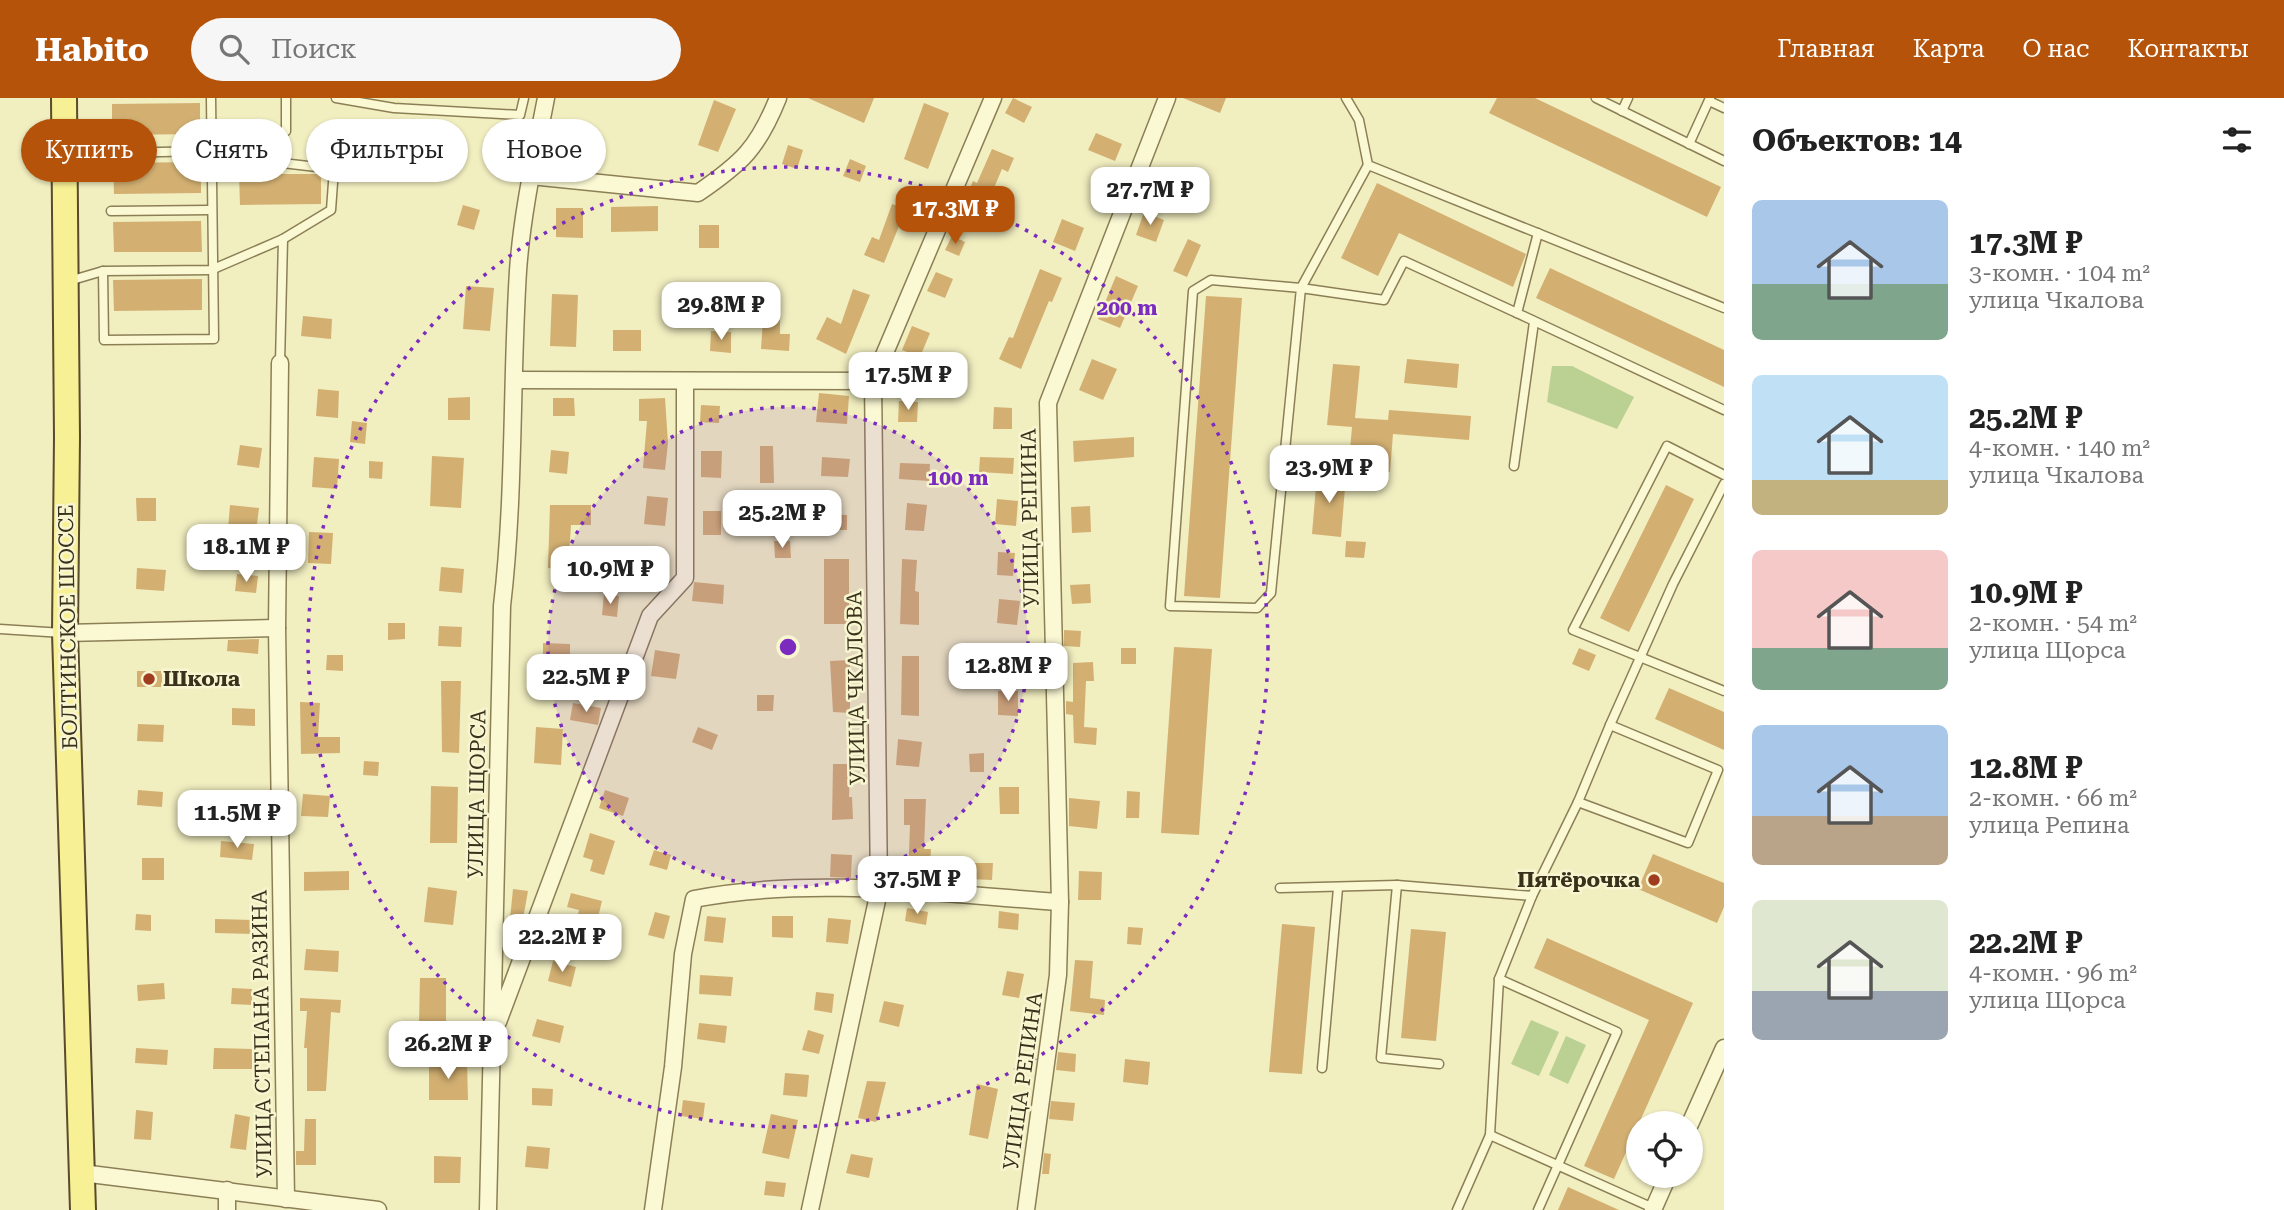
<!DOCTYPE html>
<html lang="ru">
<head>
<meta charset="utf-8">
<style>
	body { margin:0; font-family:"Roboto Serif",serif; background:#f6f6f6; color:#222; height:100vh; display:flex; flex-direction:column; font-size:26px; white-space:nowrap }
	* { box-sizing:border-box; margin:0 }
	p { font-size:23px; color:#767676 }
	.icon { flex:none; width:38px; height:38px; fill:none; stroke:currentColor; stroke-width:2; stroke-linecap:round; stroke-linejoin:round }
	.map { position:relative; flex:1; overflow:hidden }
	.drawer { display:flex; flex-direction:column; background:#fff; width:560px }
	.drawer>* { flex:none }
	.guide { position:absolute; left:21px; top:21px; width:665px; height:63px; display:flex; gap:14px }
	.controls { position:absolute; left:1626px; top:1013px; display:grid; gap:14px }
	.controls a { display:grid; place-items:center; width:77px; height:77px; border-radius:50%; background:#fff; box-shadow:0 2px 5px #0004; font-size:35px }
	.price { position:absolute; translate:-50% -60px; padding:0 16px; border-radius:14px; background:#fff; color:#222; font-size:23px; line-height:46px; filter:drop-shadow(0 2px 4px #0008) }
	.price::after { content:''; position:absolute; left:50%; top:42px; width:21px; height:16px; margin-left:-10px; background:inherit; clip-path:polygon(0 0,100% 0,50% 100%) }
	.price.current { background:#b45309; color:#fff }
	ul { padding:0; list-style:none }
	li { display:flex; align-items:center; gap:21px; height:175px; padding:0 28px }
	li span { display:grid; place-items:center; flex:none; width:196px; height:140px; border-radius:10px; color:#555 }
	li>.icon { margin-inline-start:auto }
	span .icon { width:84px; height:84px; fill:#fffc; stroke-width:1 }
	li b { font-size:30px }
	h2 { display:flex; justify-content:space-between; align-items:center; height:84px; padding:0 28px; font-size:30px }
	.tag { padding:0 24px; border-radius:32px; background:#fff; box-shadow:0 2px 5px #0004; font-size:24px; line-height:63px }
	.tag.current { background:#b45309; color:#fff }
	header { display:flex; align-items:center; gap:42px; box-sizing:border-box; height:98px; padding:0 35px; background:#b45309; color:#fff }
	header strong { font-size:33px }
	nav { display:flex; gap:38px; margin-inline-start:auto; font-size:24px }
	.search { width:490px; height:63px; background:#f6f6f6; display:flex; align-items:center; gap:18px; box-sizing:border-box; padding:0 24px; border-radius:38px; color:#767676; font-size:26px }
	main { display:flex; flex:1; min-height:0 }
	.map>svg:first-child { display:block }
</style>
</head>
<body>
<header>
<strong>Habito</strong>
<div class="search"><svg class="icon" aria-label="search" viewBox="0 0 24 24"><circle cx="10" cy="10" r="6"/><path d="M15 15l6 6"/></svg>Поиск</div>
<nav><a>Главная</a><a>Карта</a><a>О нас</a><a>Контакты</a></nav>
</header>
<main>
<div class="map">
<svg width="1724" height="1112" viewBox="0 0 1724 1112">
	<rect width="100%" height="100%" fill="#f1eec0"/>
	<g fill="#bbd093">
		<polygon points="1552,268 1572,268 1634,299 1617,331 1547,304"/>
		<polygon points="1531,922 1559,934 1539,978 1511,966"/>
		<polygon points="1566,938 1586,947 1568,986 1549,977"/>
	</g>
	<g fill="#d3b072">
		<polygon points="808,0 874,0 864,25"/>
		<polygon points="1013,0 1032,9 1024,25 1005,15"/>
		<polygon points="1183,0 1226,0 1220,15"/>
		<polygon points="1497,0 1535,0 1721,89 1707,119 1489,15"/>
		<polygon points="714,2 736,11 718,54 698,47"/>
		<polygon points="200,5 200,36 112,37 112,6"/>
		<polygon points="924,5 949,15 928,71 904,61"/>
		<polygon points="1096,35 1122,46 1115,63 1088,52"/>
		<polygon points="581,38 604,40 602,58 579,56"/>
		<polygon points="788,47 803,52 797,71 782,66"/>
		<polygon points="992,51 1014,60 1008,74 1002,71 985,111 965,102 973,83 977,85"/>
		<polygon points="850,61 866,68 860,84 843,78"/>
		<polygon points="201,64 201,95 114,96 113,65"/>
		<polygon points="239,76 321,76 321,106 240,107"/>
		<polygon points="1377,85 1526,156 1513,189 1399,135 1378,178 1341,160"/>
		<polygon points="892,106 906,111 884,165 864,157 872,139 879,142"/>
		<polygon points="463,107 480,112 474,132 457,127"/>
		<polygon points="658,108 658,133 611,134 611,109"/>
		<polygon points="556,110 583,110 583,140 556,139"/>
		<polygon points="1144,114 1164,122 1156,144 1136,137"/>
		<polygon points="1062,121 1084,130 1075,153 1053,144"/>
		<polygon points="201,123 202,154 114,154 113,124"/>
		<rect x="699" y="127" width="20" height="23"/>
		<polygon points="952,138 965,144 959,158 945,152"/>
		<polygon points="1188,141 1201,147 1187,179 1173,173"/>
		<polygon points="1550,170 1724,252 1724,289 1536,200"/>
		<polygon points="1040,171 1062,180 1052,204 1049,203 1021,271 999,261 1009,239 1013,240"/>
		<polygon points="936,174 953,181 945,200 927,193"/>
		<polygon points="1116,178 1138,188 1120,230 1098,221"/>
		<polygon points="202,181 202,212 114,213 113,182"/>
		<polygon points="466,188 494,190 490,233 463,231"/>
		<polygon points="853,191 870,197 846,256 816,241 827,219 841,226"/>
		<polygon points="552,196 578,197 576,249 550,248"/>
		<polygon points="1206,198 1242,200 1220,500 1184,498"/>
		<polygon points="303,218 332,221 331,241 301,238"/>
		<polygon points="763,221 780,222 780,236 790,236 789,253 761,251"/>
		<polygon points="912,228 930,235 920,259 902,252"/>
		<rect x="613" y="232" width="28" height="21"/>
		<polygon points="711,233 731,234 731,255 710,253"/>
		<polygon points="1092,261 1117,271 1103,302 1079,292"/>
		<polygon points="1407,261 1459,266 1457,290 1404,285"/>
		<polygon points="1333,266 1360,268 1355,320 1388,322 1389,312 1471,318 1469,342 1393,336 1390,374 1361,372 1362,352 1350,351 1352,329 1327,327"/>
		<polygon points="318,291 339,293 338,320 316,318"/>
		<polygon points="819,295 849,298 847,326 816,324"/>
		<polygon points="470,299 470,322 448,322 448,300"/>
		<polygon points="553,300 574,300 575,318 553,318"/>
		<polygon points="665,300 668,345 665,372 643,370 647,323 639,323 639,301"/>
		<polygon points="899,303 918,304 917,324 898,324"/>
		<polygon points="701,307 720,308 719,325 700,324"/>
		<polygon points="994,309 1012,310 1012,331 993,331"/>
		<polygon points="352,323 367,325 365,346 350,344"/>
		<polygon points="1134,339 1134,359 1074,364 1073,343"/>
		<polygon points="240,347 262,350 259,370 237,367"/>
		<polygon points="760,348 773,348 774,385 760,385"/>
		<polygon points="551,352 569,354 567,376 549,374"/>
		<polygon points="701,353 722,353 721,380 701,379"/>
		<polygon points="432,358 464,360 461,410 430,408"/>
		<polygon points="314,359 339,361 337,391 312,389"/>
		<polygon points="822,359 850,361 848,379 821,378"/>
		<polygon points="980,359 1014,360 1013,376 979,374"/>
		<polygon points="369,363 383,364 382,381 369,380"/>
		<polygon points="900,365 930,366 929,383 899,381"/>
		<polygon points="1317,376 1346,378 1341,439 1312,436"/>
		<polygon points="1666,387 1694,401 1629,534 1600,520"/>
		<polygon points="647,398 668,400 665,428 644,426"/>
		<polygon points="136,400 156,400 156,423 137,423"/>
		<polygon points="997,401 1018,403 1016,428 995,426"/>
		<polygon points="907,405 927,407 924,433 905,432"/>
		<polygon points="230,407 259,410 256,434 228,431"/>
		<polygon points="550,407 591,407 591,427 571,427 568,472 548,470"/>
		<polygon points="1090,408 1091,434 1072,435 1071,409"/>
		<rect x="703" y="413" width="18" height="24"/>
		<polygon points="828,416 847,417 847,432 828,432"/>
		<polygon points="309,434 333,435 331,466 308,465"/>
		<polygon points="774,443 790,443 791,460 775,460"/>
		<polygon points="1346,443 1366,444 1364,460 1345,459"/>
		<polygon points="998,454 1015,455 1013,478 997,477"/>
		<polygon points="645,455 665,456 664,473 644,473"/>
		<rect x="824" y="461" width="25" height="65"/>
		<polygon points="902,461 917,462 915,493 919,494 919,527 900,526"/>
		<polygon points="441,469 464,471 462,495 439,493"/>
		<polygon points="137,470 166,472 164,493 136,491"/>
		<polygon points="237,476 258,478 256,495 235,493"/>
		<polygon points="694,484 724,487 723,506 692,503"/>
		<polygon points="1090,486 1091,505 1072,506 1070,487"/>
		<polygon points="604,496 619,498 617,519 602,517"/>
		<polygon points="999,501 1020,503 1017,527 997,525"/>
		<polygon points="388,525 405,525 405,541 388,542"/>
		<polygon points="439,528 462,529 461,549 438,548"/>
		<polygon points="1064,532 1081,533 1080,549 1064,548"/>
		<polygon points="259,541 258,556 227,553 228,542"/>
		<polygon points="543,545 570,546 570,576 543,576"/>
		<polygon points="1174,549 1212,551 1199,737 1161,735"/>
		<rect x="1121" y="550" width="15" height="16"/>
		<polygon points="1579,550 1596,557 1589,573 1572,566"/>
		<polygon points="655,552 680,556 676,581 651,578"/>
		<polygon points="327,557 343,557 343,573 326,572"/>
		<polygon points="902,558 919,558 919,618 901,617"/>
		<polygon points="850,562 850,615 833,614 830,563"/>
		<polygon points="1093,564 1094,583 1086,583 1084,629 1097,630 1096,647 1074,645 1073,617 1066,616 1066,603 1073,604 1073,565"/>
		<rect x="137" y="573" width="25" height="16"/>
		<polygon points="441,583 461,583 459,655 442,654"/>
		<polygon points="1669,590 1724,614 1724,652 1655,621"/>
		<polygon points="998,593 1018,593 1018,618 998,617"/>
		<polygon points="757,597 774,597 773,613 757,613"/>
		<polygon points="300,604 320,605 318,639 340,639 340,655 301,656"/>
		<polygon points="573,605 601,610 598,627 570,622"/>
		<polygon points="232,610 255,611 255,628 232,627"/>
		<polygon points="138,626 164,627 163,644 137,643"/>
		<polygon points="536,629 563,631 561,667 534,665"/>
		<polygon points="698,629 718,637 712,652 692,644"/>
		<polygon points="898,641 922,644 919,669 896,667"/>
		<polygon points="984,655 984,674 970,674 969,656"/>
		<polygon points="364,663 379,664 378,678 363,677"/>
		<polygon points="833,666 850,666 849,699 852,699 853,721 832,722"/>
		<polygon points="431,688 458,689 457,745 430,745"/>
		<polygon points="999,689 1019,689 1019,716 1000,716"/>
		<polygon points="138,692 163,694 162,709 137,707"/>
		<polygon points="605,692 629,700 623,718 599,710"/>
		<polygon points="1127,693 1140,694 1139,720 1126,720"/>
		<polygon points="303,696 330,698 328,719 301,718"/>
		<polygon points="1069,700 1100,703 1097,731 1069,728"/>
		<polygon points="904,701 926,701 924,751 931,751 929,782 908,781 910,727 904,727"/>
		<polygon points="590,735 615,743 604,777 590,773 593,762 583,759"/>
		<polygon points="221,743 254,746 252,762 220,759"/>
		<polygon points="654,752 671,757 667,772 649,767"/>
		<polygon points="831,756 852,757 851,780 830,779"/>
		<polygon points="1653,756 1724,785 1724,809 1717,825 1638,791"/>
		<rect x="142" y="760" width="22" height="22"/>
		<polygon points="970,765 993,765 992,782 969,781"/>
		<polygon points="349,773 349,792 304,793 304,774"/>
		<polygon points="1079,773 1102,774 1101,802 1078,802"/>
		<polygon points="428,789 457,793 453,827 424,824"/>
		<polygon points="513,791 528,793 521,832 509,831"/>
		<polygon points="571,795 602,803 593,840 573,836 579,812 567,809"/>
		<polygon points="907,810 928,814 926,827 905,823"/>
		<polygon points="999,813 1019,816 1018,832 998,830"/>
		<polygon points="655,814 670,818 664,841 648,837"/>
		<polygon points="136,816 151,817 151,833 135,832"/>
		<polygon points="707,818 726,820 723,845 704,843"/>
		<polygon points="772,818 793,818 793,840 772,839"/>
		<polygon points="828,820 851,822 848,846 826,844"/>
		<polygon points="215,821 254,822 254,836 215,835"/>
		<polygon points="1282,826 1315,829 1302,976 1269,974"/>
		<polygon points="1128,829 1143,830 1141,847 1127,846"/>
		<polygon points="1411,831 1446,834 1436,943 1401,940"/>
		<polygon points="1547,840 1693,905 1614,1081 1584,1068 1649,922 1534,870"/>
		<polygon points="306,851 339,853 338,874 304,872"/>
		<polygon points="1075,862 1093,863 1090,900 1105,902 1104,917 1070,913"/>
		<polygon points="553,863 576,869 571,889 548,883"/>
		<polygon points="1007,873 1024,876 1019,900 1002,897"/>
		<polygon points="700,877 733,879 731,898 699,896"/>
		<polygon points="420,880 446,880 446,926 419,926"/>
		<polygon points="164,885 165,901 138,903 137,887"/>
		<polygon points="232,890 252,891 252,907 231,906"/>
		<polygon points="816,894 834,896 832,915 814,912"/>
		<polygon points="300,900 341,902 340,915 331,914 326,993 307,993 307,950 304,950 307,913 300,913"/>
		<polygon points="884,903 904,907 899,929 879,924"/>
		<polygon points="537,921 564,928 560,945 532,938"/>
		<polygon points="699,925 727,928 725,945 697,941"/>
		<polygon points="808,932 824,937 819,956 802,952"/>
		<polygon points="136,950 168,952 167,967 135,965"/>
		<polygon points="214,950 252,951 252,971 213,971"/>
		<polygon points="1058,954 1076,956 1075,974 1056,972"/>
		<polygon points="1125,961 1150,964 1148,987 1123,984"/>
		<polygon points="429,963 467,963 468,1002 429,1002"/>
		<polygon points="785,975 809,977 807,999 783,997"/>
		<polygon points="867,983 886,984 876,1024 858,1020"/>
		<polygon points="977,986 998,991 988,1041 969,1037"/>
		<polygon points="532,990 553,991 552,1008 532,1007"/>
		<polygon points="683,1002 705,1005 703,1021 681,1018"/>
		<polygon points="1051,1003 1075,1005 1073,1023 1049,1021"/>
		<polygon points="136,1012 153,1014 151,1042 134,1041"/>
		<polygon points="235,1016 250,1019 246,1052 230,1050"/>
		<polygon points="771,1016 798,1022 789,1061 762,1055"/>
		<polygon points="305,1021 316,1021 316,1067 296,1067 296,1053 304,1053"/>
		<polygon points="527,1048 550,1050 548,1071 525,1069"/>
		<polygon points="1044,1055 1051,1056 1049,1076 1042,1076"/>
		<polygon points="851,1056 873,1060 869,1080 846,1075"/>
		<polygon points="434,1058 461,1059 460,1085 434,1085"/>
		<polygon points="766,1083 786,1085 784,1099 764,1097"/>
		<polygon points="1568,1089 1619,1112 1558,1112"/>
	</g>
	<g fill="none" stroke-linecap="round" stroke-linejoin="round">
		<defs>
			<g id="service">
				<polyline points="336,0 394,10 520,17 524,0"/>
				<polyline points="1346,0 1359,22 1368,67 1724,210"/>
				<polyline points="1596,0 1724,63"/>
				<polyline points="1709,3 1724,10"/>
				<polyline points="1622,13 1628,0"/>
				<polyline points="286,33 286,0"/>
				<polyline points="1689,46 1710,0"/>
				<polyline points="109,55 212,53"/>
				<polyline points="1368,67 1301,190 1211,182 1193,193 1170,508 1257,510 1271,495 1301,190 1384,202 1404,163 1517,215"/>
				<polyline points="111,113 210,112"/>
				<polyline points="1538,135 1517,215 1724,312"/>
				<polyline points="103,173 104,242 214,241 211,0"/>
				<polyline points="69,183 103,173 211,172 283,141 331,112 334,71 265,63"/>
				<polyline points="280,265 283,141"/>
				<polyline points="1514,368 1534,224"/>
				<polyline points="1724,377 1667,348 1573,532 1724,593"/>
				<polyline points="0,531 63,535"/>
				<polyline points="1578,704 1688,745 1718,672 1610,627 1673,486 1724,386"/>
				<polyline points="1397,787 1381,960 1439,966"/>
				<polyline points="1280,790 1397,787 1532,798"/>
				<polyline points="1499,881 1617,934 1538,1112"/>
				<polyline points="1322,970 1338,790"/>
				<polyline points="1490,1037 1653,1110"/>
				<polyline points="1457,1112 1490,1037 1499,881 1532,798 1578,704 1610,627"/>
			</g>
			<g id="minor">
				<path d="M531 78 698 95C742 65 758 50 778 0"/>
				<polyline points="280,265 277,530 286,1101"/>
				<polyline points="516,282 873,283"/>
				<polyline points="65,535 277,530"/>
				<polyline points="498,924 650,518 685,480 685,283"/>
				<polyline points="1690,1026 1724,950"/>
				<polyline points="82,1075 378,1112"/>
				<polyline points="227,1112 227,1092"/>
				<path d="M488 1112 502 508C515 397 511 285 518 173 522 115 535 57 546 0"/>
				<path d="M653 1112 673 969 683 856 694 801C813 778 940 796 1060 804"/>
				<polyline points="810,1112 879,793 873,283 993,0"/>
				<polyline points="1026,1112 1058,877 1060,804 1048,305 1167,0"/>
				<polyline points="1653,1112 1668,1078"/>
			</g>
			<polyline id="primary" points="64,0 67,339 65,535 83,1112"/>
		</defs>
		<use href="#service" stroke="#8c7f56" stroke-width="11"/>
		<use href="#minor" stroke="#8c7f56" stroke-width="19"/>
		<use href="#primary" stroke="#594b2b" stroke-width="28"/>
		<use href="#service" stroke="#fbf9d4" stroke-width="8"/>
		<use href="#minor" stroke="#fbf9d4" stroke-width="16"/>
		<use href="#primary" stroke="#f8f094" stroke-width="24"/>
	</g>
	<circle cx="788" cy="549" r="240" fill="#7b2cbf" fill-opacity=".12"/>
	<g fill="none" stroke="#7b2cbf" stroke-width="3.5" stroke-dasharray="3.5 7">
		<circle cx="788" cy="549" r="240"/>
		<circle cx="788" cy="549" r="480"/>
	</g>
	<g fill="#a03d21" stroke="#f8f6d0" stroke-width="2.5">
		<circle cx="149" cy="581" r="7"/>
		<circle cx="1654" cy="782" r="7"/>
	</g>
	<g text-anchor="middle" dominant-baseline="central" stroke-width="5" stroke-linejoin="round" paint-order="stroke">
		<g font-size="21" fill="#3a311c" stroke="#f8f6d0">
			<text transform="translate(1030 420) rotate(-91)">УЛИЦА РЕПИНА</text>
			<text transform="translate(68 529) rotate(-91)">БОЛТИНСКОЕ ШОССЕ</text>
			<text transform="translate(856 590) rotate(-91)">УЛИЦА ЧКАЛОВА</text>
			<text transform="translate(477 696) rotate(-89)">УЛИЦА ЩОРСА</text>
			<text transform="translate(262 936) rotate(-91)">УЛИЦА СТЕПАНА РАЗИНА</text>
			<text transform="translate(1023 983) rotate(-82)">УЛИЦА РЕПИНА</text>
		</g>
		<g font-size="21" font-weight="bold" fill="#3a311c" stroke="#f8f6d0" text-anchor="start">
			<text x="163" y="581">Школа</text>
			<text x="1640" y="782" text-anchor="end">Пятёрочка</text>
		</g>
	</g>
	<circle cx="788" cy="549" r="10" fill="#7b2cbf" stroke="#f8f6d0" stroke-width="3.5"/>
	<g font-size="21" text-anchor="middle" font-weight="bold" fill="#7b2cbf" stroke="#f8f6d0" stroke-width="5" stroke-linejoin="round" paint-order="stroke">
		<text x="1127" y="217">200 m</text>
		<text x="958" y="387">100 m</text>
	</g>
</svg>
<div class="controls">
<a><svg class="icon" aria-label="locate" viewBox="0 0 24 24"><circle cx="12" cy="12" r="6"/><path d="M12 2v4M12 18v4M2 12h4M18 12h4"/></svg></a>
</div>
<b class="price" style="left:1150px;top:129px">27.7M ₽</b>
<b class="price current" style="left:955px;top:148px">17.3M ₽</b>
<b class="price" style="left:721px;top:244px">29.8M ₽</b>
<b class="price" style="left:908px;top:314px">17.5M ₽</b>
<b class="price" style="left:1329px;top:407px">23.9M ₽</b>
<b class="price" style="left:782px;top:452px">25.2M ₽</b>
<b class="price" style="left:246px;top:486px">18.1M ₽</b>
<b class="price" style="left:610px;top:508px">10.9M ₽</b>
<b class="price" style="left:1008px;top:605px">12.8M ₽</b>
<b class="price" style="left:586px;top:616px">22.5M ₽</b>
<b class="price" style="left:237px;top:752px">11.5M ₽</b>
<b class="price" style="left:917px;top:818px">37.5M ₽</b>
<b class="price" style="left:562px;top:876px">22.2M ₽</b>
<b class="price" style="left:448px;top:983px">26.2M ₽</b>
<div class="guide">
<a class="tag current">Купить</a>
<a class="tag">Снять</a>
<a class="tag">Фильтры</a>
<a class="tag">Новое</a>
</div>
</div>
<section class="drawer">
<h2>Объектов: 14<svg class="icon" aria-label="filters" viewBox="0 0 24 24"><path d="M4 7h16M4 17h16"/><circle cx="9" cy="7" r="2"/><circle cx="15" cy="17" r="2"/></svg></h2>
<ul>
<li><span style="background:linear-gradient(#a9c7e8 60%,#7fa58c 0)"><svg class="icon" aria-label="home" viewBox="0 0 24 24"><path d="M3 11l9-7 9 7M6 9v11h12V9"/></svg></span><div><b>17.3M ₽</b><p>3-комн. · 104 m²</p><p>улица Чкалова</p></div></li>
<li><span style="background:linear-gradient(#bfe0f5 75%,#c2b280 0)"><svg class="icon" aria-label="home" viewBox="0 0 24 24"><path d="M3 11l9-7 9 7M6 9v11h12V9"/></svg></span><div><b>25.2M ₽</b><p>4-комн. · 140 m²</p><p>улица Чкалова</p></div></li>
<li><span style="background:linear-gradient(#f6c9c9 70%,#7fa58c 0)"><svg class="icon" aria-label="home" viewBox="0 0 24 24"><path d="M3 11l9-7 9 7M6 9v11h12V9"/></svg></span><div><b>10.9M ₽</b><p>2-комн. · 54 m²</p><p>улица Щорса</p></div></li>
<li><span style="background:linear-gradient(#a9c7e8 65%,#b9a48a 0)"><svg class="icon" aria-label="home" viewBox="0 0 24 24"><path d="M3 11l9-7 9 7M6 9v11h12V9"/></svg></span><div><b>12.8M ₽</b><p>2-комн. · 66 m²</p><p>улица Репина</p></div></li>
<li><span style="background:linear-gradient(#dfe7d0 65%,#9aa5b1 0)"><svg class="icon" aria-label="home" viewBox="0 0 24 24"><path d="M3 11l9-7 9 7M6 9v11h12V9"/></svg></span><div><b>22.2M ₽</b><p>4-комн. · 96 m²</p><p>улица Щорса</p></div></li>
</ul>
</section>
</main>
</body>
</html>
